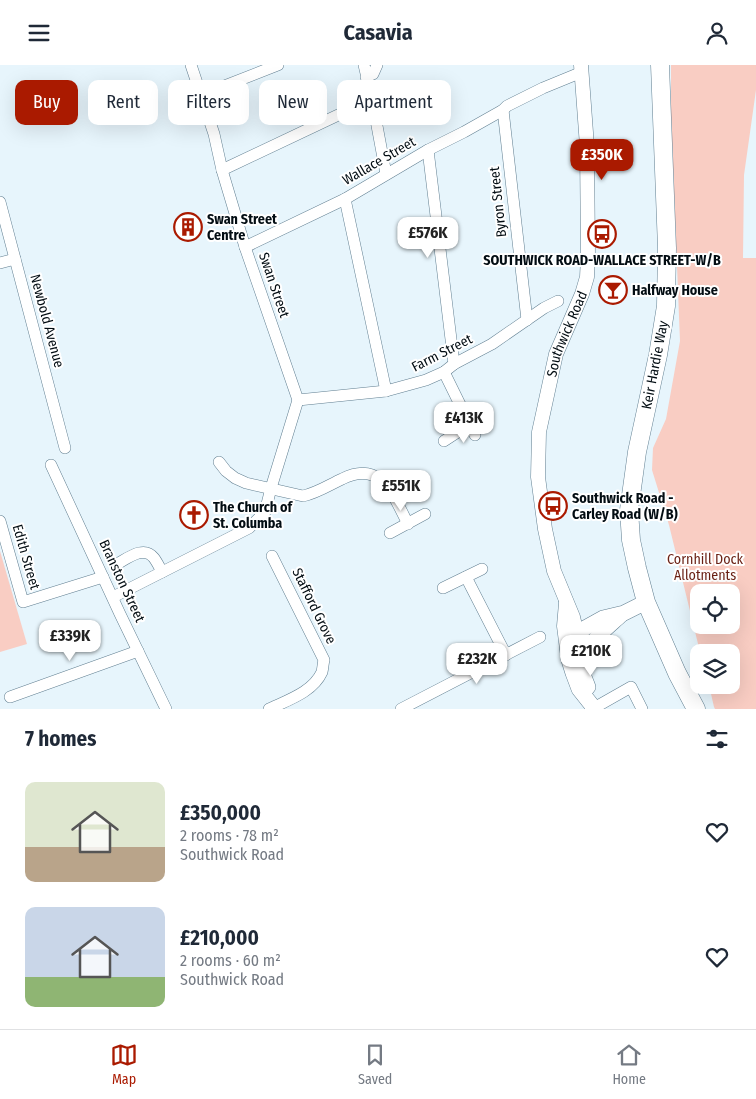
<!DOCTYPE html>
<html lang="en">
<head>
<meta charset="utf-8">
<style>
	body { margin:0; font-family:"Fira Sans Condensed",sans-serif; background:#f6f6f7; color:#1f2937; height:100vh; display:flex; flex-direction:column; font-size:19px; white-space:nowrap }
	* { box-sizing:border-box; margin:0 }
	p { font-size:16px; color:#747a83 }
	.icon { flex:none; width:28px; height:28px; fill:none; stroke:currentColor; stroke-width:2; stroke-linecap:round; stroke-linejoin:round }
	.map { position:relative; height:644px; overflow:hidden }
	.sheet { display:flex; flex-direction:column; background:#fff; flex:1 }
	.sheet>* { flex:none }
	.top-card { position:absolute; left:15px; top:15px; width:500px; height:45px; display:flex; gap:10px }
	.buttons { position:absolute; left:690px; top:519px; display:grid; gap:10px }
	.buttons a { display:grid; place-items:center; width:50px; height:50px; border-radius:10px; background:#fff; box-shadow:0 5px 20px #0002; font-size:25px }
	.price { position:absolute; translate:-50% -42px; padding:0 11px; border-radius:10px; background:#fff; color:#222; font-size:16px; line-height:32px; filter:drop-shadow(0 1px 2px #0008) }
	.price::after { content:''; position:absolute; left:50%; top:30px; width:15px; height:11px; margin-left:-8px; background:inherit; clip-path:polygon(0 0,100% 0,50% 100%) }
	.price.active { background:#aa1a00; color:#fff }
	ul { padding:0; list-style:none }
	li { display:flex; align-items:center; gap:15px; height:125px; padding:0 25px }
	li span { display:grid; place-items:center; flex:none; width:140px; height:100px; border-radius:10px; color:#555 }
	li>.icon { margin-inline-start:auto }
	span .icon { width:60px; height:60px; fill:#fffc; stroke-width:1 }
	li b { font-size:21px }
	h2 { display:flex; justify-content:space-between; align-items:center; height:60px; padding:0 25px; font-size:21px }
	.pill { padding:0 18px; border-radius:10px; background:#fff; box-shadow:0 5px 20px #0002; font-size:18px; line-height:45px }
	.pill.active { background:#aa1a00; color:#fff }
	header { display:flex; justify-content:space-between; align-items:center; height:65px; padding:0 25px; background:#fff; font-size:22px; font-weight:700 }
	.dock { display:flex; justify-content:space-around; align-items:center; height:70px; border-top:1px solid #e0e1e3; background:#fff; font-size:14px; color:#747a83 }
	.dock a { display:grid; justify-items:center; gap:2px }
	.dock .active { color:#aa1a00 }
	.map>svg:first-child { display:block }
</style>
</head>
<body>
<header><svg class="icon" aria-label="menu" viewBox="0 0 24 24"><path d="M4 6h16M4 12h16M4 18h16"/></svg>Casavia<svg class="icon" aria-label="person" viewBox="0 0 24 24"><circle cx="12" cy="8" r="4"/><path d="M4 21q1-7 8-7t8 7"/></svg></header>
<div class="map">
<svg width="756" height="644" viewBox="0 0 756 644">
	<rect width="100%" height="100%" fill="#e7f5fc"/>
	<g fill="#f9cdc3" fill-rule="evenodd">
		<path d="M671 0H756V25L744 110 743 193H756V644H715L714 642 709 620H731V588L700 587 669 460 652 405 653 383 666 354 680 276 671 51ZM699 528H731V560H699Z"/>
		<polygon points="0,486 27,579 0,587"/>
	</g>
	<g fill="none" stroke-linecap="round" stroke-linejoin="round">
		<defs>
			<g id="minor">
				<polyline points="191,0 214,69 222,105 245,182 298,335"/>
				<polyline points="364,0 372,34 386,109"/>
				<polyline points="366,12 373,9 377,0"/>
				<polyline points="201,30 278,0"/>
				<polyline points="503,45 527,255"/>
				<polyline points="428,85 454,299"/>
				<polyline points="222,105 372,34"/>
				<polyline points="345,134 386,326"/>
				<polyline points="0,137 65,383"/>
				<polyline points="245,182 345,134 428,85 464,67 503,45 507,41 543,23 582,7"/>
				<polyline points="0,198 15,194"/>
				<polyline points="444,307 475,370"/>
				<polyline points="298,335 386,326 426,315 444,307 454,299 492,279 544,243 558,236"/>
				<polyline points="444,376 470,359"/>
				<path d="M219 397 226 406 235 413 246 418 303 431C317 428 329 420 342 414 381 394 393 430 408 459"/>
				<polyline points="51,400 120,549 166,644"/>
				<polyline points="0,456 23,537 103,512"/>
				<polyline points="390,468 425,449"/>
				<path d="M117 499C128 493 144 480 154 493 157 497 160 503 162 507"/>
				<polyline points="466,512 506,590"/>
				<polyline points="443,523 482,504"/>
				<polyline points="113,532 249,463 265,447 271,423 298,335"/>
				<polyline points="10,632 138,586"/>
				<polyline points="594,643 631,622 642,644"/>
				<path d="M269 644C288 635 313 627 322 607 323 603 323 598 324 595L272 491"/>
				<polyline points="401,644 540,572"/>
			</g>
			<g id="tertiary">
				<polyline points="566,538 564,561 568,592"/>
				<path id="s1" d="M579 578 573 552 554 506 545 464 538 412 539 367 556 289 582 229 587 212 588 191 587 81 581 0"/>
			</g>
			<g id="secondary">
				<path d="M588 622C586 616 582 609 582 603 583 580 606 564 621 550"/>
				<polyline points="594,643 579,624 573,608 568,592 571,583 581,567 585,563 603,553 624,548 646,537"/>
			</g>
			<polyline id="primary" points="660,0 667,183 666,241 658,290 637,387 629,445 631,475 637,503 646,537 677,608 696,644"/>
		</defs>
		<use href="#minor" stroke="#617f91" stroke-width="12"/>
		<use href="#tertiary" stroke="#617f91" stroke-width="15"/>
		<use href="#secondary" stroke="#617f91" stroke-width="16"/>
		<use href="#primary" stroke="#617f91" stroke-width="19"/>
		<use href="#minor" stroke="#fff" stroke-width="11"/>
		<use href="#tertiary" stroke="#fff" stroke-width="14"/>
		<use href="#secondary" stroke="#fff" stroke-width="15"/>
		<use href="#primary" stroke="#fff" stroke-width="18"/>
	</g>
	<defs>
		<symbol id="building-ring" viewBox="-11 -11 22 22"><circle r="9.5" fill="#fff" stroke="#aa1a00" stroke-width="1.5"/><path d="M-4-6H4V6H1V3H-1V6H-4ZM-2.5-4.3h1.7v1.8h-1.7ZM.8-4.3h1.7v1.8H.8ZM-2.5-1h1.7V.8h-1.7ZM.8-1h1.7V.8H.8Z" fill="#aa1a00"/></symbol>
		<symbol id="bus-ring" viewBox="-11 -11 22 22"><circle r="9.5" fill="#fff" stroke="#aa1a00" stroke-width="1.5"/><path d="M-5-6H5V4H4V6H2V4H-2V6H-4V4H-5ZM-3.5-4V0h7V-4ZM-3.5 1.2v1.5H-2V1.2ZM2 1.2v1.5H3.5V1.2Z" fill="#aa1a00"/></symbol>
		<symbol id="bar-ring" viewBox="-11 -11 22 22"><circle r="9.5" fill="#fff" stroke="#aa1a00" stroke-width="1.5"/><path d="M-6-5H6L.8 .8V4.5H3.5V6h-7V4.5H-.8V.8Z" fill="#aa1a00"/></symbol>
		<symbol id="church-ring" viewBox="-11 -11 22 22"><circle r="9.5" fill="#fff" stroke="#aa1a00" stroke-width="1.5"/><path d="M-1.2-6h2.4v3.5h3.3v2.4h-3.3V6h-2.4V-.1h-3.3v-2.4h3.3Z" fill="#aa1a00"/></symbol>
	</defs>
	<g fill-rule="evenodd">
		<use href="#building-ring" x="172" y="146" width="32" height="32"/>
		<use href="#bus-ring" x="586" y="153" width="32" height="32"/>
		<use href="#bar-ring" x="597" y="209" width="32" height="32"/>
		<use href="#bus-ring" x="537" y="425" width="32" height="32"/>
		<use href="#church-ring" x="178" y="434" width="32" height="32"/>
	</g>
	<g text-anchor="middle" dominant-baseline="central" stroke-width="4" stroke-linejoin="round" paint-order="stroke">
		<g font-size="14" fill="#030d13" stroke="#fff">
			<text transform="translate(379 96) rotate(-30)">Wallace Street</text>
			<text transform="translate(498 137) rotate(-96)">Byron Street</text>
			<text transform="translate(274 220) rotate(71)">Swan Street</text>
			<text transform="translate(47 256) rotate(75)">Newbold Avenue</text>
			<text stroke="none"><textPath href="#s1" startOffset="319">Southwick Road</textPath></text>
			<text transform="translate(442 288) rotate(-27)">Farm Street</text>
			<text transform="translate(655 300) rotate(-79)">Keir Hardie Way</text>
			<text transform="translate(26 492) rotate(74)">Edith Street</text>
			<text transform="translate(122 516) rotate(65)">Branston Street</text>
			<text transform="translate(314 541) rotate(64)">Stafford Grove</text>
		</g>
		<g font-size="14" font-weight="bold" fill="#030d13" stroke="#fff" text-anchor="start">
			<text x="207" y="154">Swan Street<tspan x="207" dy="16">Centre</tspan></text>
			<text x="602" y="195" text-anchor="middle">SOUTHWICK ROAD-WALLACE STREET-W/B</text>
			<text x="632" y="225">Halfway House</text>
			<text x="572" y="433">Southwick Road -<tspan x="572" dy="16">Carley Road (W/B)</tspan></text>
			<text x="213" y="442">The Church of<tspan x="213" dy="16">St. Columba</tspan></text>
		</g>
		<g font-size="14" fill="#691f13" stroke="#fff">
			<text x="705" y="494">Cornhill Dock<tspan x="705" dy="16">Allotments</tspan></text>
		</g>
	</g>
</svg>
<div class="buttons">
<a><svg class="icon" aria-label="locate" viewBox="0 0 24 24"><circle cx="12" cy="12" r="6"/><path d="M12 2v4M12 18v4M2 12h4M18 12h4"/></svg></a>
<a><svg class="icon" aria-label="layers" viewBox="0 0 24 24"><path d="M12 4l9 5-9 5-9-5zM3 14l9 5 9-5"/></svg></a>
</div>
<b class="price active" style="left:602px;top:116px">£350K</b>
<b class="price" style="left:428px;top:194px">£576K</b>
<b class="price" style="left:464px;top:379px">£413K</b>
<b class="price" style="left:401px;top:447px">£551K</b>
<b class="price" style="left:70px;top:597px">£339K</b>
<b class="price" style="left:591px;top:612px">£210K</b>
<b class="price" style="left:477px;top:620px">£232K</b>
<div class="top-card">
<a class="pill active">Buy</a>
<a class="pill">Rent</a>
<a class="pill">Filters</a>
<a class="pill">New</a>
<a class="pill">Apartment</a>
</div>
</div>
<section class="sheet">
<h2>7 homes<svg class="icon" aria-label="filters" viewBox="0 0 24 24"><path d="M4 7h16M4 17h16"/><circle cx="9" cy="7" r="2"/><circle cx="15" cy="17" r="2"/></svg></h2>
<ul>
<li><span style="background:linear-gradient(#dfe7d0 65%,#b9a48a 0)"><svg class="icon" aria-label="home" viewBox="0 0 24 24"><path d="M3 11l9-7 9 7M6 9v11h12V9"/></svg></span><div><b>£350,000</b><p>2 rooms · 78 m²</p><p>Southwick Road</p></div><svg class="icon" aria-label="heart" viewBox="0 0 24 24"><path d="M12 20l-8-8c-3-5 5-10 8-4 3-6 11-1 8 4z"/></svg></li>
<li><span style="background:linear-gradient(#c9d6e8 70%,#8fb573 0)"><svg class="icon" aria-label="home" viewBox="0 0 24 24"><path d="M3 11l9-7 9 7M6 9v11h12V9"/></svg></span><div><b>£210,000</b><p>2 rooms · 60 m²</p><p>Southwick Road</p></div><svg class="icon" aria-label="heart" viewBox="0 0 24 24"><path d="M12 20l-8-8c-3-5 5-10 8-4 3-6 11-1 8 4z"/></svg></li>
</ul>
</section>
<nav class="dock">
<a class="active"><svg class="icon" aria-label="map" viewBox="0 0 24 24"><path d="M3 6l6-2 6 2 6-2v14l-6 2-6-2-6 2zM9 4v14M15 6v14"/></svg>Map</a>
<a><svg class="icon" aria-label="saved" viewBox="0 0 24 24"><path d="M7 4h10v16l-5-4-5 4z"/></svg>Saved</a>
<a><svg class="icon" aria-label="home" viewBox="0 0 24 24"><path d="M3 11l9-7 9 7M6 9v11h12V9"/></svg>Home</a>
</nav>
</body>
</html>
